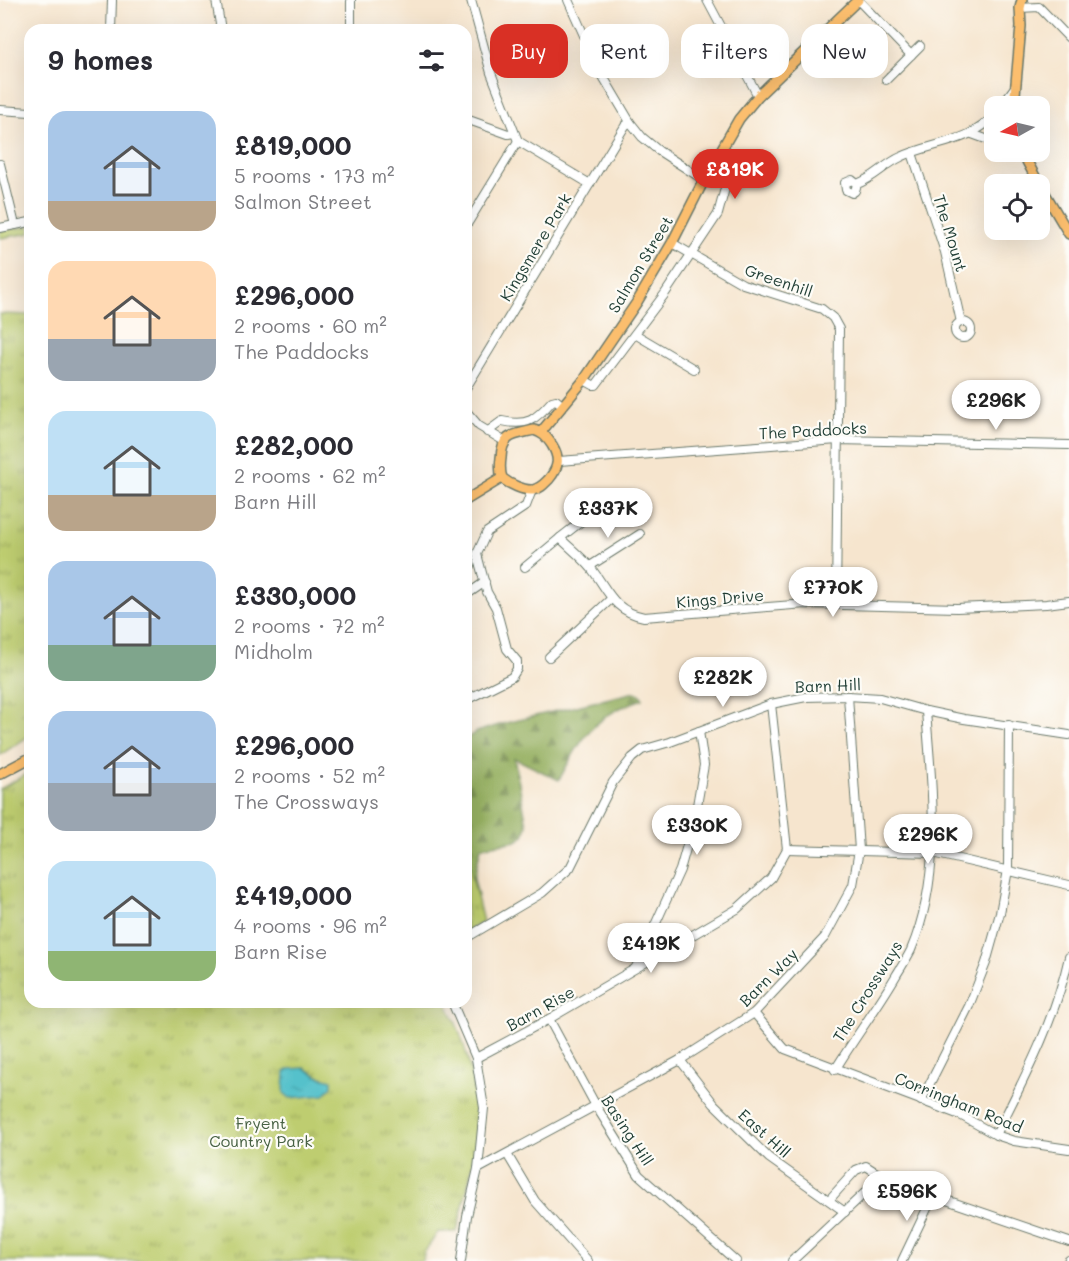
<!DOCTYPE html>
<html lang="en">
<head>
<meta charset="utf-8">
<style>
	body { margin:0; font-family:Mali,sans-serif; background:#f7f7f7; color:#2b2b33; height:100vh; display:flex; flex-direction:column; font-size:22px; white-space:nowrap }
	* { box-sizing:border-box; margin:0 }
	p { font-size:20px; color:#7c7c81 }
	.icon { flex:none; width:33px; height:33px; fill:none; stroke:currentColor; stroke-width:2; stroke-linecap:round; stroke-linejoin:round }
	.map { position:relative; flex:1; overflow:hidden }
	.sheet { position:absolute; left:24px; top:24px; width:448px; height:984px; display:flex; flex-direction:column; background:#fff; border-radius:18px; box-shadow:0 6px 24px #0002 }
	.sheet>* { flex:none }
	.banner { position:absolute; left:490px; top:24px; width:488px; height:54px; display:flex; gap:12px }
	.needle { width:39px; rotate:262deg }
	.controls { position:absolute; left:984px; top:96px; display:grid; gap:12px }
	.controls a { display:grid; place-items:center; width:66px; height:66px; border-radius:12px; background:#fff; box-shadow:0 6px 24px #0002; font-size:30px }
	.price { position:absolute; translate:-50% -51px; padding:0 14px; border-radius:21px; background:#fff; color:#222; font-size:20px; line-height:39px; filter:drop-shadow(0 2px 3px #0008) }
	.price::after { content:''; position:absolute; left:50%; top:36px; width:18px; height:14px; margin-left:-9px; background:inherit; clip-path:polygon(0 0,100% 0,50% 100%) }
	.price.current { background:#d93025; color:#fff }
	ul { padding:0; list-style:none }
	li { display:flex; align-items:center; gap:18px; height:150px; padding:0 24px }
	li span { display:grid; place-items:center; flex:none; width:168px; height:120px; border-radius:18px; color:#555 }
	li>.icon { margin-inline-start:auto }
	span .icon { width:72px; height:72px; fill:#fffc; stroke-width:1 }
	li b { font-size:26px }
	h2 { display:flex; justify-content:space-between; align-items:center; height:72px; padding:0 24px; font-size:26px }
	.tag { padding:0 21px; border-radius:18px; background:#fff; box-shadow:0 6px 24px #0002; font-size:21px; line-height:54px }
	.tag.current { background:#d93025; color:#fff }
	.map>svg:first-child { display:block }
</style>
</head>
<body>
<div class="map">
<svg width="1069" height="1261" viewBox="0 0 1069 1261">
	<defs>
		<pattern id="forest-firs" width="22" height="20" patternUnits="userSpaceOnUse" patternTransform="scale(1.5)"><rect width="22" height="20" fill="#96b062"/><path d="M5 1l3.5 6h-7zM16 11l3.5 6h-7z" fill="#7a9052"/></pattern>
		<pattern id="park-tufts" width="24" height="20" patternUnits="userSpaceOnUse" patternTransform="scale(1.5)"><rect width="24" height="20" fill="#becd6f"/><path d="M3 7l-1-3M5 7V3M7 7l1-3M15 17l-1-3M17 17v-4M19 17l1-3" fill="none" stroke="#9aa85c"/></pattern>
		<pattern id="water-ripples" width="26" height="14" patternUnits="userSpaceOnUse" patternTransform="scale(1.5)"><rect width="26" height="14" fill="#54c1cb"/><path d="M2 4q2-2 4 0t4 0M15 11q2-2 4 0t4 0" fill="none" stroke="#459ea6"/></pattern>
	</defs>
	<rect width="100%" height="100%" fill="#fdfcf7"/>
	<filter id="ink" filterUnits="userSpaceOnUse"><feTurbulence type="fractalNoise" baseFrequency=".0167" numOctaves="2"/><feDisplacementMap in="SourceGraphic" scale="12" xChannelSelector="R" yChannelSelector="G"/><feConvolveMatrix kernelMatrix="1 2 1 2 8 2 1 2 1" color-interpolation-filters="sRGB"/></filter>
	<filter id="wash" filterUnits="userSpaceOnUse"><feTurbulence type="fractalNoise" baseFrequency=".008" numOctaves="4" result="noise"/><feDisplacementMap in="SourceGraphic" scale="24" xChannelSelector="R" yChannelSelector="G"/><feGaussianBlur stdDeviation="1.35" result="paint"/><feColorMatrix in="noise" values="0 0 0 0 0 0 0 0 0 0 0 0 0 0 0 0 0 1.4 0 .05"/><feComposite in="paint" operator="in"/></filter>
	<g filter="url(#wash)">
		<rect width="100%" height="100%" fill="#f6e5ce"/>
		<polygon fill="#becd6f" stroke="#6e8552" stroke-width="1.5" points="30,226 30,233 0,238 0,231"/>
		<path fill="url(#forest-firs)" stroke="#5a764b" stroke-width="1.5" d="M635 692 640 694 643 699C595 714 582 737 559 780L514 758 527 825 524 836 516 841 481 847 474 878 478 897 467 872 466 739 476 732 506 723Z"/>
		<g fill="url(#park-tufts)" stroke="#6e8552" stroke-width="1.5">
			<polygon points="0,314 30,315 30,735 0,755"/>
			<path d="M30 772V1002H446C471 1050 482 1106 473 1160 469 1184 462 1208 457 1232H438L424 1253 423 1261H0V789Z"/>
			<polygon points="466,851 483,922 467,931 466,931"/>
		</g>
		<polygon fill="url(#water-ripples)" stroke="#3a7f80" stroke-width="1.5" points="305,1068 318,1076 332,1080 332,1086 324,1095 290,1098 284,1093 285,1072 290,1069"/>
	</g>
	<g filter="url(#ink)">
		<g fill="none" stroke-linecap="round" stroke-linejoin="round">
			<defs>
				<g id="minor">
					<polyline points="216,0 221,30"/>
					<polyline points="471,0 491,73 518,141 590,184"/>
					<polyline points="568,0 601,73 630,122 642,137 659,151 704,180"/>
					<polyline points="707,0 758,96"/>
					<polyline points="858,0 911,55"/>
					<polyline points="1020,8 1039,7 1069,38"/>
					<polyline points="111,30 112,0"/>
					<polyline points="351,30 351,0"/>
					<polyline points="886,80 920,46"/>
					<polyline points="1001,106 1015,87"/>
					<polyline points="0,110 30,112"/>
					<polyline points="466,119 508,134 514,133"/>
					<polyline points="972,134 994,142"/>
					<polyline points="912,153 945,252 961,322"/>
					<polyline points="0,164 15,225"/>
					<path d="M857 184 852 180 845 183 846 190 852 193 855 191 857 184C874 178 885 164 901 157 933 142 971 143 994 115"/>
					<polyline points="466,226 518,141"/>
					<polyline points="0,228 30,222"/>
					<polyline points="672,243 743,284 822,309 833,318 839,329 836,605"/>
					<circle cx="963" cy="330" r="8"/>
					<polyline points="635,334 694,369"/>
					<polyline points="584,380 593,385 596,385 664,295 718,214 733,159 721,151"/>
					<polyline points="466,388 625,126 630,122"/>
					<polyline points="466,411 479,426 504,441"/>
					<path d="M487 432 502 421C528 427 536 419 552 401L556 400 562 405"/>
					<polyline points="559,461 838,440 1069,445"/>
					<polyline points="560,538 615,495"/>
					<polyline points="590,566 640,534"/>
					<path d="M525 567 560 538C570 548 582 557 591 568 608 590 613 611 644 617L806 604 957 608 1046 604 1069 601"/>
					<polyline points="466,595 485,582"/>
					<polyline points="549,657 611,599"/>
					<polyline points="470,698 512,677 517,669 517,661 507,649 496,608 487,592 477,554 487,532 526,506 532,490"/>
					<polyline points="771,704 787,849"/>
					<polyline points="787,849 933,853 1069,885"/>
					<polyline points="466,938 542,893 570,868 613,782 632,758 642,750 670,742 771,704 806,697 848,696 880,698 926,711 964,719 1069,735"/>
					<polyline points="636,967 680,870 695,817 704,765 699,731"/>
					<polyline points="452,1002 476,1058 484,1108 478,1169 467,1216 461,1261"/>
					<polyline points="754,1013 785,1049 960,1115 996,1135 1014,1141 1069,1149"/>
					<polyline points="549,1019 596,1106 639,1175 736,1261"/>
					<polyline points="476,1058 549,1019 737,909 771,878 787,849"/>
					<polyline points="680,1060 714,1104 769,1158 845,1212"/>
					<path d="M835 1070C855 1037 878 1007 897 974 902 966 907 958 911 950 943 874 932 792 926 711"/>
					<polyline points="921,1101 969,1006 986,963 1000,913 1008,870 1009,725"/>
					<path d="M996 1135C1025 1077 1055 1020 1069 957"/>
					<polyline points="507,1154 535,1201 588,1261"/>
					<polyline points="478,1169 680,1060 754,1013 825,937 853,885 859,850 848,696"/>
					<polyline points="829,1200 856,1170 866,1166 888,1180"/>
					<polyline points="792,1261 871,1187 888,1180 1069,1242"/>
					<polyline points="902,1261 933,1196"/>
					<polyline points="1068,1261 1069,1260"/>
				</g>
				<g id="major">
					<polyline points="1014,106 1021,26 1020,8 1022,0"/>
					<polyline points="1022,152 1039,184"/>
					<polyline points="1040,185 1069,234"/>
					<path d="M534 430C543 433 546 436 552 445 560 458 559 467 549 479 544 484 541 488 533 490 524 491 509 484 502 478 500 472 500 465 501 458 502 434 513 435 534 430Z"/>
					<polyline points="541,432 584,380 637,302 672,243 704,180 739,119 758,96 858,0"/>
					<polyline points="466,500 502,478"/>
					<polyline points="0,774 30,758"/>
				</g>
			</defs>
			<use href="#minor" stroke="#6a786a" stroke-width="10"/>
			<use href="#major" stroke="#6a786a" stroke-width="12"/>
			<use href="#minor" stroke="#fff" stroke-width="8"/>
			<use href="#major" stroke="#fbbe6e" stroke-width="9"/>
		</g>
	</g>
	<g text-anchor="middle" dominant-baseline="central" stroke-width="4.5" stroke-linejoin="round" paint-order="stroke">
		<g font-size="16" fill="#1f3d34" stroke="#fdfcf7">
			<text transform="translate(951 233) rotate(73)">The Mount</text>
			<text transform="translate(535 247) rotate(-59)">Kingsmere Park</text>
			<text transform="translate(640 264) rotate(-59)">Salmon Street</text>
			<text transform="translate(779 280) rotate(19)">Greenhill</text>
			<text transform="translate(813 430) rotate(-3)">The Paddocks</text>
			<text transform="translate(720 598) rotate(-5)">Kings Drive</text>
			<text transform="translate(828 685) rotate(-2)">Barn Hill</text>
			<text transform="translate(768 977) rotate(-45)">Barn Way</text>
			<text transform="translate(867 991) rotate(-58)">The Crossways</text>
			<text transform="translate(540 1008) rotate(-29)">Barn Rise</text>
			<text transform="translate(959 1102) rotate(22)">Corringham Road</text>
			<text transform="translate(628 1130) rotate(57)">Basing Hill</text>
			<text transform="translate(765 1133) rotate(42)">East Hill</text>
		</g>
		<g font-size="16" fill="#476143" stroke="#fdfcf7">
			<text x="261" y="1122">Fryent<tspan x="261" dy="18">Country Park</tspan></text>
		</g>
	</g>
</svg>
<div class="controls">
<a><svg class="needle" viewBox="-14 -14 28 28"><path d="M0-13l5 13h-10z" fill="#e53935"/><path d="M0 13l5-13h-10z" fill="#7c7c81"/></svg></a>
<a><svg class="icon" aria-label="locate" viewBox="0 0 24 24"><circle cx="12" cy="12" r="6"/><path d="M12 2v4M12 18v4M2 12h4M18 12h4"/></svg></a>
</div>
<b class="price current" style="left:735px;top:200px">£819K</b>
<b class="price" style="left:996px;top:431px">£296K</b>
<b class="price" style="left:608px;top:539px">£337K</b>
<b class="price" style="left:833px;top:618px">£770K</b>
<b class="price" style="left:723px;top:708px">£282K</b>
<b class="price" style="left:697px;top:856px">£330K</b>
<b class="price" style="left:928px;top:865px">£296K</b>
<b class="price" style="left:651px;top:974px">£419K</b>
<b class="price" style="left:907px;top:1222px">£596K</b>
<div class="banner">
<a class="tag current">Buy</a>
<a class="tag">Rent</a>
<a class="tag">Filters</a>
<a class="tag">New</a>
</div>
<section class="sheet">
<h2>9 homes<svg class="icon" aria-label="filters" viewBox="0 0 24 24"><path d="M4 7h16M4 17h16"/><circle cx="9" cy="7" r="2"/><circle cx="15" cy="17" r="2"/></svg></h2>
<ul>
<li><span style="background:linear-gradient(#a9c7e8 75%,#b9a48a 0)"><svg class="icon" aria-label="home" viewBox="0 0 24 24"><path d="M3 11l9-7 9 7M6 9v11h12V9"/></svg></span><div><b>£819,000</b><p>5 rooms · 173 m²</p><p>Salmon Street</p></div></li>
<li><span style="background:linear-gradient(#ffd9b3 65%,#9aa5b1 0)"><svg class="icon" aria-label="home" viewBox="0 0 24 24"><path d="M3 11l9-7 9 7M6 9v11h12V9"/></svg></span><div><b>£296,000</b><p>2 rooms · 60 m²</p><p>The Paddocks</p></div></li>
<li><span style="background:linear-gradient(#bfe0f5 70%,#b9a48a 0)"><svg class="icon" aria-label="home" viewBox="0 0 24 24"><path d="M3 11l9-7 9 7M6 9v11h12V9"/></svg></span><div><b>£282,000</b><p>2 rooms · 62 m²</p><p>Barn Hill</p></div></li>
<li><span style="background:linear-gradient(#a9c7e8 70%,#7fa58c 0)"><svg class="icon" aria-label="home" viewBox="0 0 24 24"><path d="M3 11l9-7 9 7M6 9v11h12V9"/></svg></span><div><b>£330,000</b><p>2 rooms · 72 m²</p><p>Midholm</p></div></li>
<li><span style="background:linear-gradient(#a9c7e8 60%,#9aa5b1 0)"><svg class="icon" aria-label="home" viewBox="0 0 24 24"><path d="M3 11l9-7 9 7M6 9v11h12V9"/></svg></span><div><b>£296,000</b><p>2 rooms · 52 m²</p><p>The Crossways</p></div></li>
<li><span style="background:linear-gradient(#bfe0f5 75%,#8fb573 0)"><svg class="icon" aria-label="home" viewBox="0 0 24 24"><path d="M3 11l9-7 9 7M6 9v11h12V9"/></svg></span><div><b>£419,000</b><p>4 rooms · 96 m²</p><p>Barn Rise</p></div></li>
</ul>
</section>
</div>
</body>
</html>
